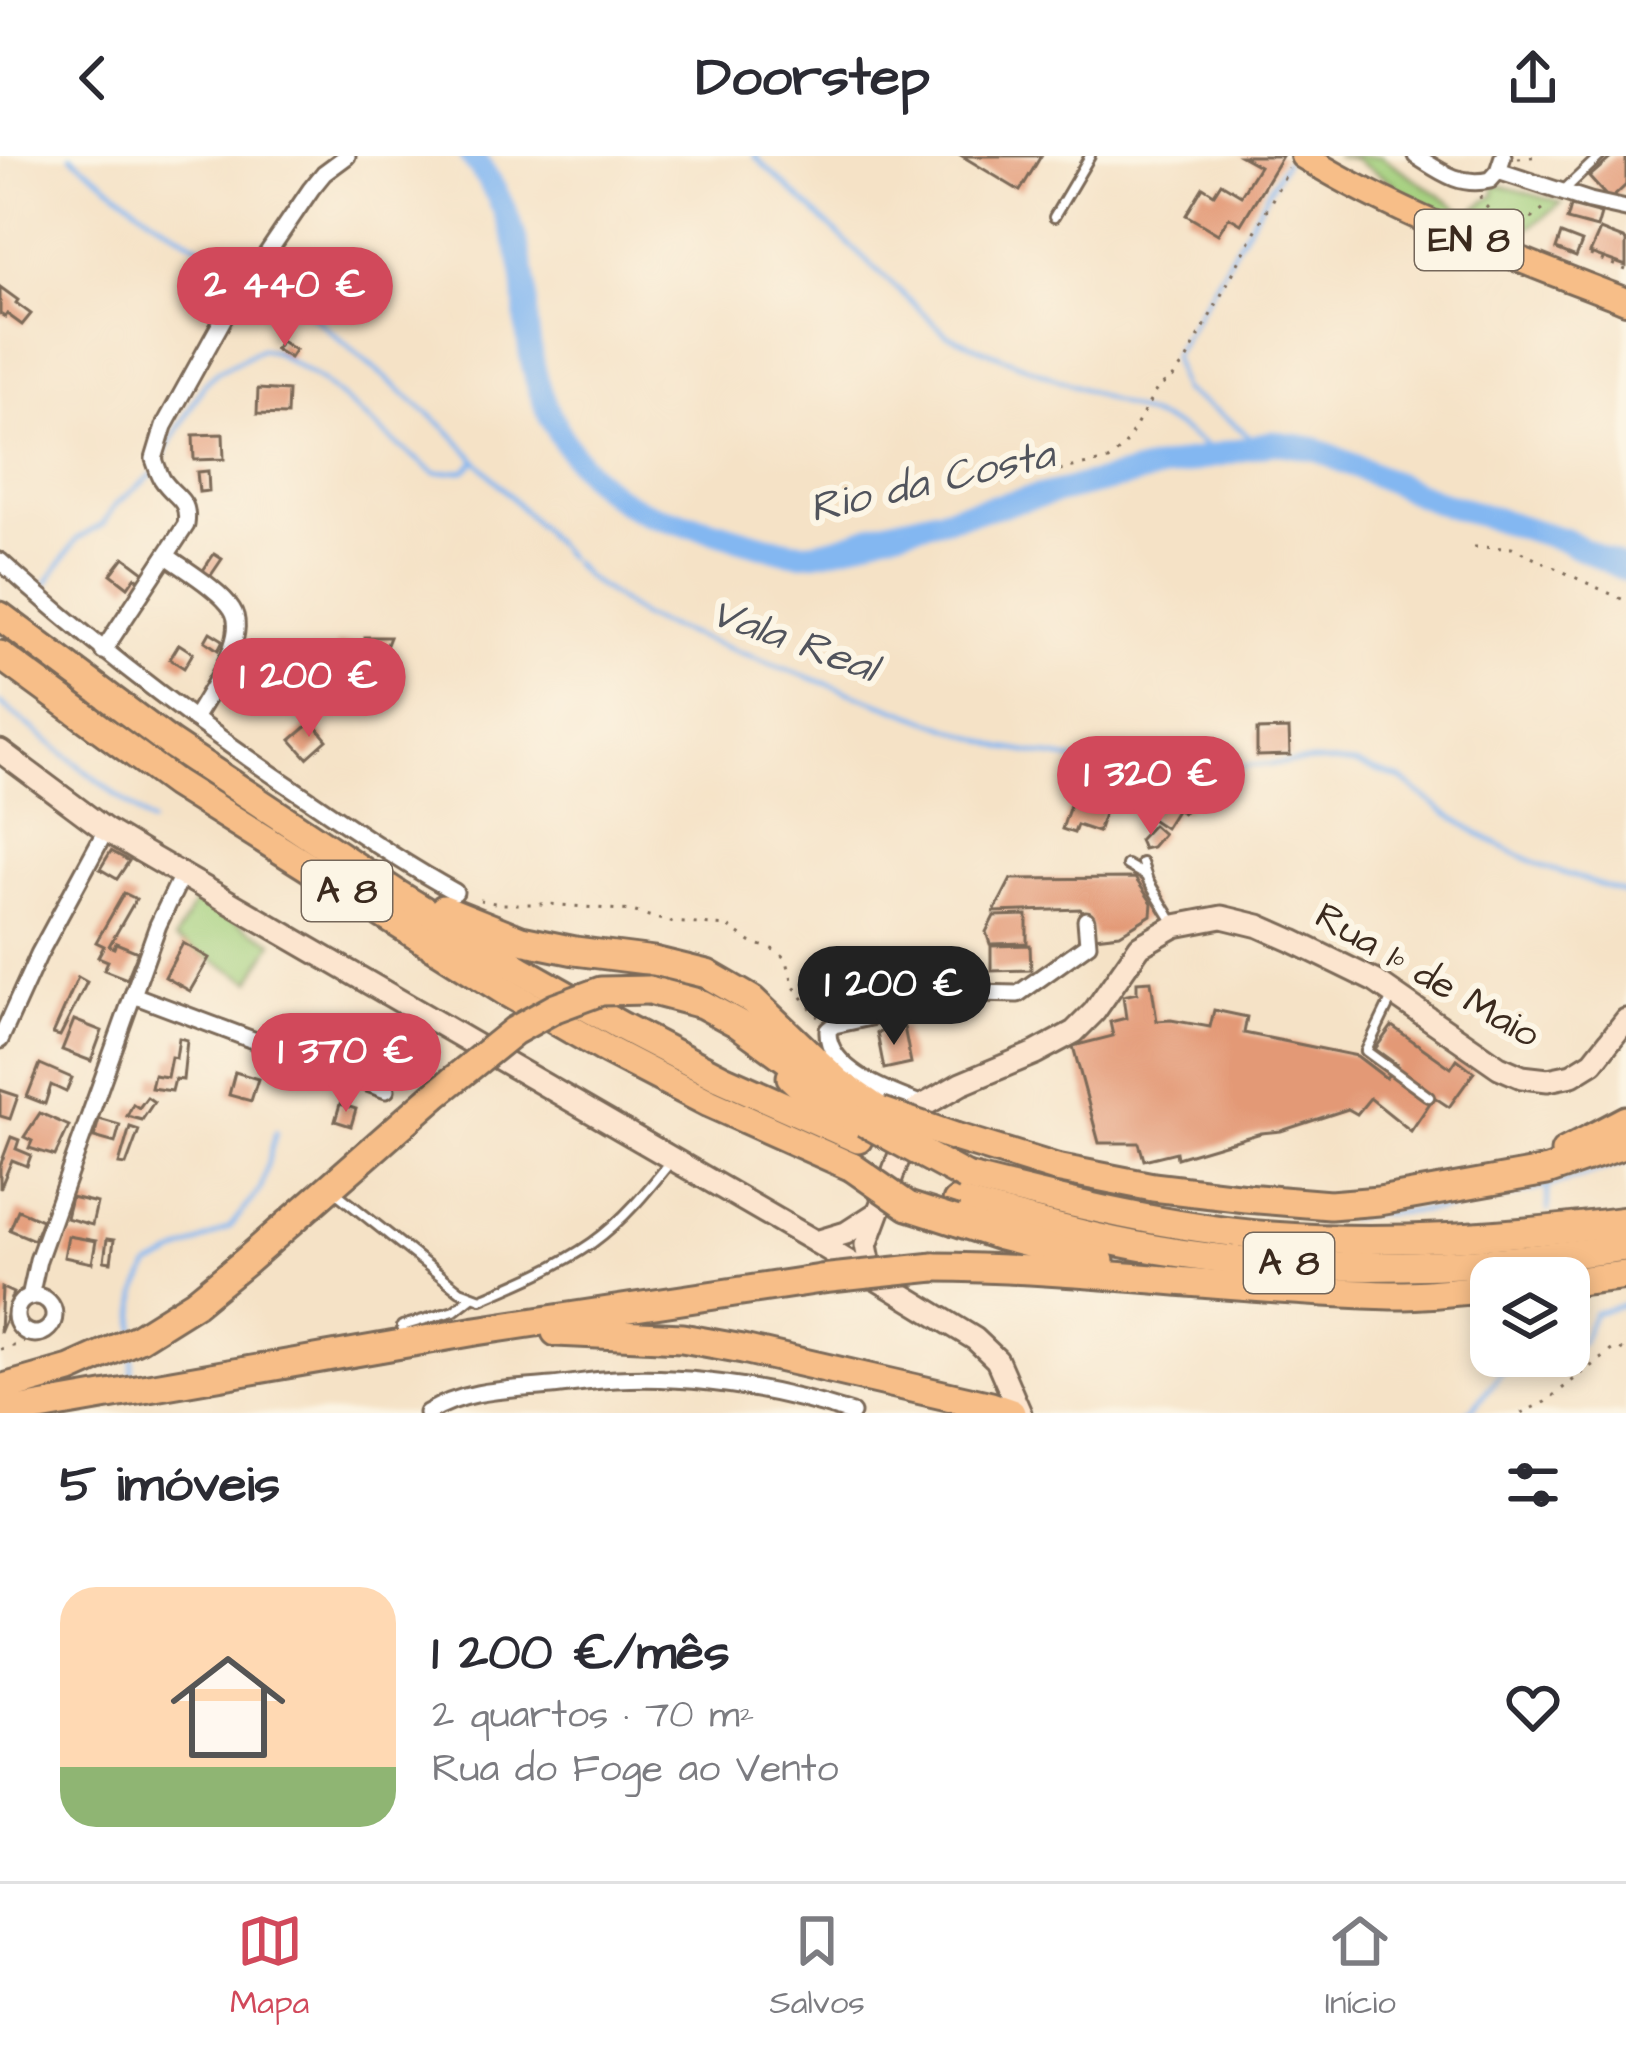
<!DOCTYPE html>
<html lang="pt">
<head>
<meta charset="utf-8">
<style>
	body { margin:0; font-family:"Architects Daughter",sans-serif; background:#f2f2f3; color:#2b2b33; height:100vh; display:flex; flex-direction:column; font-size:45px; white-space:nowrap }
	* { box-sizing:border-box; margin:0 }
	p { font-size:39px; color:#7c7c81 }
	.icon { flex:none; width:66px; height:66px; fill:none; stroke:currentColor; stroke-width:2; stroke-linecap:round; stroke-linejoin:round }
	.map { position:relative; height:1257px; overflow:hidden }
	.side { display:flex; flex-direction:column; background:#fff; flex:1 }
	.side>* { flex:none }
	.controls { position:absolute; left:1470px; top:1101px; display:grid; gap:24px }
	.controls a { display:grid; place-items:center; width:120px; height:120px; border-radius:24px; background:#fff; box-shadow:0 6px 18px #0003; font-size:60px }
	.price { position:absolute; translate:-50% -102px; padding:0 27px; border-radius:42px; background:#d1495b; color:#fff; font-size:39px; line-height:78px; filter:drop-shadow(0 3px 6px #0008) }
	.price::after { content:''; position:absolute; left:50%; top:72px; width:36px; height:27px; margin-left:-18px; background:inherit; clip-path:polygon(0 0,100% 0,50% 100%) }
	.price.active { background:#222; color:#fff }
	ul { padding:0; list-style:none }
	li { display:flex; align-items:center; gap:36px; height:300px; padding:0 60px }
	li+li { border-top:3px solid #e1e1e2 }
	li span { display:grid; place-items:center; flex:none; width:336px; height:240px; border-radius:36px; color:#555 }
	li>.icon { margin-inline-start:auto }
	span .icon { width:144px; height:144px; fill:#fffc; stroke-width:1 }
	li b { font-size:51px }
	h2 { display:flex; justify-content:space-between; align-items:center; height:144px; padding:0 60px; font-size:51px }
	header { display:flex; justify-content:space-between; align-items:center; height:156px; padding:0 60px; background:#fff; font-size:54px; font-weight:700 }
	.dock { display:flex; justify-content:space-around; align-items:center; height:168px; border-top:3px solid #e1e1e2; background:#fff; font-size:33px; color:#7c7c81 }
	.dock a { display:grid; justify-items:center; gap:6px }
	.dock .active { color:#d1495b }
	.map>svg:first-child { display:block }
</style>
</head>
<body>
<header><svg class="icon" aria-label="back" viewBox="0 0 24 24"><path d="M15 5l-7 7 7 7"/></svg>Doorstep<svg class="icon" aria-label="share" viewBox="0 0 24 24"><path d="M12 15V3M7 8l5-5 5 5M5 13v7h14v-7"/></svg></header>
<div class="map">
<svg width="1626" height="1257" viewBox="0 0 1626 1257">
	<rect width="100%" height="100%" fill="#fcf5e5"/>
	<filter id="ink" filterUnits="userSpaceOnUse"><feTurbulence type="fractalNoise" baseFrequency=".00833" numOctaves="2"/><feDisplacementMap in="SourceGraphic" scale="24" xChannelSelector="R" yChannelSelector="G"/><feConvolveMatrix kernelMatrix="1 2 1 2 8 2 1 2 1" color-interpolation-filters="sRGB"/></filter>
	<filter id="wash" filterUnits="userSpaceOnUse"><feTurbulence type="fractalNoise" baseFrequency=".004" numOctaves="4" result="noise"/><feDisplacementMap in="SourceGraphic" scale="48" xChannelSelector="R" yChannelSelector="G"/><feGaussianBlur stdDeviation="2.7" result="paint"/><feColorMatrix in="noise" values="0 0 0 0 0 0 0 0 0 0 0 0 0 0 0 0 0 1.4 0 .05"/><feComposite in="paint" operator="in"/></filter>
	<g filter="url(#wash)">
		<rect width="100%" height="100%" fill="#f5e2c6"/>
		<g fill="#a2cf7c" stroke="#6e7c4d" stroke-width="3">
			<polygon points="1335,0 1381,0 1464,56 1471,56 1494,39 1494,30 1500,29 1562,47 1516,82 1512,88 1439,59 1399,39 1392,26 1355,4"/>
			<polygon points="196,744 273,786 251,825 175,783"/>
		</g>
		<g fill="none" stroke-linecap="round" stroke-linejoin="round">
			<g stroke="#83b7f1" stroke-width="4.5">
				<polyline points="71,0 148,59 305,154 448,274 585,420 642,461 1004,592 1107,610 1222,612 1313,605 1355,608 1401,623 1444,656 1494,687 1542,710 1626,738"/>
				<polyline points="754,0 947,179 1176,270 1219,299"/>
				<polyline points="1260,289 1232,266 1182,234 1173,200 1285,6"/>
				<polyline points="163,299 203,230 217,216 261,193 273,195 321,224 399,290 435,317 465,315 475,306"/>
				<polyline points="46,428 77,383 102,369 116,348 153,318"/>
				<polyline points="0,547 151,667"/>
				<polyline points="1547,1032 1548,1054"/>
				<path d="M1348 1062C1382 1055 1418 1057 1452 1052 1512 1042 1569 1026 1626 1006"/>
				<polyline points="135,1174 137,1138 149,1111 230,1071 261,1032 276,976"/>
				<polyline points="1569,1193 1582,1185 1594,1157 1626,1149"/>
				<polyline points="131,1227 133,1197"/>
				<polyline points="1465,1257 1474,1251 1502,1216 1545,1209 1559,1200"/>
			</g>
			<path stroke="#83b7f1" stroke-width="24" d="M471 0C498 31 516 75 523 116 527 137 525 159 528 180 537 255 577 331 652 359 669 365 688 368 706 373 730 379 781 397 804 397 831 396 858 385 883 376L1274 286 1315 293 1435 345 1564 384 1626 414"/>
		</g>
		<g id="blocks">
			<g fill="#e39976">
				<polygon points="962,0 1041,0 1020,35"/>
				<polygon points="1241,0 1282,0 1241,68 1229,61 1218,78 1186,59 1203,31 1214,38 1221,27 1241,39 1259,10"/>
				<polygon points="1613,0 1626,0 1626,29 1610,44 1589,21"/>
				<polygon points="1571,50 1601,58 1597,72 1567,64"/>
				<polygon points="1600,74 1626,84 1626,110 1590,97"/>
				<polygon points="1561,78 1582,86 1576,101 1556,93"/>
				<polygon points="0,131 18,144 16,147 31,158 22,169 7,158 5,161 0,158"/>
				<polygon points="281,185 295,194 290,202 275,193"/>
				<polygon points="258,233 288,235 287,259 257,258"/>
				<polygon points="223,278 224,303 194,304 193,279"/>
				<polygon points="208,315 209,335 199,336 197,316"/>
				<polygon points="214,398 222,403 209,422 202,416"/>
				<polygon points="124,401 148,419 143,426 135,421 128,431 111,418"/>
				<polygon points="210,476 223,484 218,494 205,485"/>
				<polygon points="365,481 390,481 384,496 377,495 377,508 366,508 365,517 336,515 337,488 365,489"/>
				<polygon points="179,488 193,497 184,512 170,503"/>
				<polygon points="231,514 250,524 241,541 222,531"/>
				<polygon points="312,566 327,584 307,602 291,584"/>
				<polygon points="1289,573 1290,599 1257,600 1257,574"/>
				<polygon points="1143,631 1168,648 1178,634 1194,645 1183,657 1177,653 1165,672 1138,654 1140,652 1132,647"/>
				<polygon points="1073,641 1106,652 1098,676 1077,669 1074,677 1062,673"/>
				<polygon points="1153,669 1163,678 1152,691 1143,693 1139,684"/>
				<polygon points="111,695 129,705 117,723 100,713"/>
				<polygon points="1135,722 1152,747 1151,759 1120,778 1094,781 1087,758 1080,753 994,756 1011,723"/>
				<polygon points="124,737 136,743 109,790 114,792 116,787 138,796 127,823 104,814 108,805 98,801 104,790 96,786"/>
				<polygon points="1027,759 1027,787 990,788 986,776 994,760"/>
				<polygon points="183,787 209,802 190,835 165,821"/>
				<polygon points="1030,789 1031,814 991,815 991,790"/>
				<polygon points="78,821 87,826 60,880 53,878"/>
				<polygon points="1151,825 1157,865 1171,864 1210,871 1214,854 1247,861 1244,877 1357,900 1386,922 1396,908 1375,893 1392,870 1451,912 1457,903 1474,916 1449,951 1434,941 1411,975 1370,942 1357,958 1348,953 1281,975 1261,977 1177,1002 1176,996 1144,1004 1139,987 1099,987 1073,890 1113,880 1110,866 1126,862 1123,840 1137,837 1137,826"/>
				<polygon points="74,864 102,875 91,905 62,894"/>
				<polygon points="904,871 911,907 884,913 877,877"/>
				<polygon points="179,882 187,884 183,924 175,923 172,935 151,932 154,919 167,921 171,901 176,902"/>
				<polygon points="40,908 72,922 66,936 51,929 45,948 27,941"/>
				<polygon points="235,916 258,923 251,945 229,939"/>
				<polygon points="0,934 18,940 10,963 0,960"/>
				<polygon points="147,941 154,946 142,964 127,960 133,948 139,952"/>
				<polygon points="340,948 356,953 351,970 335,965"/>
				<polygon points="40,957 69,970 55,1000 29,992 32,985 24,981"/>
				<polygon points="99,963 120,969 115,987 94,981"/>
				<polygon points="130,971 139,974 126,1009 119,1008"/>
				<polygon points="11,981 19,984 16,993 31,999 27,1010 12,1004 0,1033 0,1010"/>
				<polygon points="71,1041 97,1047 92,1069 66,1062"/>
				<polygon points="18,1054 42,1064 34,1084 10,1074"/>
				<polygon points="68,1080 96,1085 92,1107 64,1101"/>
				<polygon points="107,1083 114,1084 111,1106 104,1105"/>
				<polygon points="2,1132 13,1137 11,1142 14,1143 0,1177"/>
			</g>
		</g>
	</g>
	<g filter="url(#ink)">
		<use href="#blocks" fill-opacity="0" stroke="#7c6a59" stroke-width="3"/>
		<g fill="none" stroke-linecap="round" stroke-linejoin="round">
			<defs>
				<g id="lane">
					<polyline points="1563,35 1600,0"/>
					<polyline points="1054,61 1090,0"/>
					<polyline points="1142,707 1148,725 1175,769"/>
					<polyline points="1127,709 1146,720"/>
					<polyline points="1393,839 1366,895 1429,941"/>
					<path d="M334 1035 460 1135 481 1143C519 1127 559 1110 592 1087 624 1064 648 1034 672 1004"/>
					<polyline points="404,1180 402,1170 454,1155 472,1141"/>
				</g>
				<g id="street">
					<path d="M1416 0C1441 16 1460 31 1490 24L1498 15 1503 0"/>
					<polyline points="1498,15 1590,45 1626,53"/>
					<path d="M167 400C186 414 220 434 232 453 250 480 208 538 194 563"/>
					<path d="M0 405C96 492 199 570 307 642 355 675 404 708 455 736"/>
					<path d="M103 495 186 369C190 342 175 343 162 323 158 316 157 311 154 303L164 270 226 158 311 33 324 17 347 0"/>
					<polyline points="133,839 386,934"/>
					<polyline points="0,884 39,798 106,674"/>
					<path d="M923 949C891 937 826 915 828 874L834 869 889 857 940 840 975 837 1018 838 1088 788 1086 764"/>
					<circle cx="35" cy="1159" r="19"/>
					<polyline points="30,1141 38,1104 158,769 182,719"/>
					<path d="M427 1257C466 1233 507 1234 552 1230 573 1228 594 1224 616 1223 695 1219 776 1233 852 1257"/>
				</g>
				<g id="secondary">
					<polyline points="0,595 106,674 141,695 816,1086 975,1183 997,1204 1020,1257"/>
					<polyline points="816,1086 846,1077 877,1057"/>
					<polyline points="872,1119 866,1089 917,953 961,928 1035,897 1074,876 1094,856 1140,790 1175,770 1222,761 1259,770 1293,785 1375,825 1499,911 1522,921 1548,924 1572,919 1593,906 1626,864"/>
				</g>
				<path id="primary" d="M1303 0C1404 62 1516 102 1626 145"/>
				<g id="highway">
					<polyline points="0,460 170,587 397,738 521,814 621,870 721,922 858,983"/>
					<polyline points="0,499 175,627 508,837 607,894 709,947 852,1011"/>
					<polyline points="444,753 521,784 575,795 654,805 707,818 752,844 838,926 880,955"/>
					<polyline points="649,834 702,848 737,867 817,925"/>
					<path d="M791 921C812 942 837 954 864 966"/>
					<polyline points="955,981 1056,1012 1153,1031 1246,1042 1330,1049 1379,1045 1547,1015 1626,988"/>
					<polyline points="1565,996 1626,964"/>
					<path d="M966 1021C1066 1046 1167 1072 1271 1080 1389 1089 1508 1080 1626 1065"/>
					<path d="M957 1046C1031 1065 1104 1086 1180 1097 1329 1119 1478 1112 1626 1091"/>
					<polyline points="955,1065 1000,1080 1100,1105"/>
					<path d="M934 1111C1087 1112 1238 1135 1391 1139 1424 1140 1458 1135 1491 1132"/>
					<polyline points="1569,1126 1626,1119"/>
					<polyline points="556,1176 682,1182 743,1193 991,1250 1011,1257"/>
					<polyline points="0,1233 70,1213 139,1182 195,1147 245,1106 435,939"/>
					<polyline points="5,1257 476,1175 821,1123"/>
				</g>
			</defs>
			<use href="#lane" stroke="#7c6a59" stroke-width="14"/>
			<use href="#street" stroke="#7c6a59" stroke-width="21"/>
			<use href="#secondary" stroke="#7c6a59" stroke-width="27"/>
			<use href="#primary" stroke="#7c6a59" stroke-width="30"/>
			<use href="#highway" stroke="#7c6a59" stroke-width="33"/>
			<g stroke="#7c6a59" stroke-width="3" stroke-dasharray="3 9" stroke-linecap="butt">
				<polyline points="1518,2 1540,0"/>
				<polyline points="1480,40 1482,46 1512,78"/>
				<polyline points="1514,79 1547,49"/>
				<polyline points="1590,99 1626,114"/>
				<polyline points="989,328 1108,304 1124,291 1158,231 1171,224 1187,203 1289,12"/>
				<polyline points="1474,391 1512,392 1626,445"/>
				<polyline points="480,744 500,748 550,748 632,755 669,766 728,770 750,786 778,795 787,805 794,831 818,861"/>
				<polyline points="0,1193 18,1189 37,1177"/>
				<polyline points="1521,1257 1545,1246 1613,1193 1620,1193 1626,1197"/>
			</g>
			<use href="#lane" stroke="#fff" stroke-width="8"/>
			<use href="#street" stroke="#fff" stroke-width="15"/>
			<use href="#secondary" stroke="#fce5cf" stroke-width="21"/>
			<use href="#primary" stroke="#f7be88" stroke-width="24"/>
			<use href="#highway" stroke="#f7be88" stroke-width="27"/>
			<defs>
				<g id="highway-bridge">
					<polyline points="435,939 514,875 555,852 601,835 649,834"/>
					<polyline points="880,955 955,981"/>
					<polyline points="864,966 966,1021"/>
					<polyline points="852,1011 908,1050 955,1065"/>
					<polyline points="821,1123 934,1111"/>
				</g>
			</defs>
			<use href="#highway-bridge" stroke="#7c6a59" stroke-width="33" stroke-linecap="butt"/>
			<use href="#highway-bridge" stroke="#f7be88" stroke-width="27"/>
		</g>
	</g>
	<g text-anchor="middle" dominant-baseline="central" stroke-width="12" stroke-linejoin="round" paint-order="stroke">
		<g fill="#fcf5e5" stroke="#75675a" stroke-width="3">
			<rect x="1415" y="54" width="108" height="60" rx="9"/>
			<rect x="302" y="705" width="90" height="60" rx="9"/>
			<rect x="1244" y="1077" width="90" height="60" rx="9"/>
		</g>
		<g font-size="36" font-weight="bold" fill="#3b2a1e">
			<text x="1469" y="84">EN 8</text>
			<text x="347" y="735">A 8</text>
			<text x="1289" y="1107">A 8</text>
		</g>
		<g font-size="39" fill="#3b2a1e" stroke="#fcf5e5">
			<text transform="translate(1427 820) rotate(30)">Rua 1º de Maio</text>
		</g>
		<g font-size="42" font-style="italic" fill="#51545d" stroke="#fcf5e5">
			<text transform="translate(932 326) rotate(-13)">Rio da Costa</text>
			<text transform="translate(794 485) rotate(20)">Vala Real</text>
		</g>
	</g>
</svg>
<div class="controls">
<a><svg class="icon" aria-label="layers" viewBox="0 0 24 24"><path d="M12 4l9 5-9 5-9-5zM3 14l9 5 9-5"/></svg></a>
</div>
<b class="price" style="left:285px;top:193px">2 440 €</b>
<b class="price" style="left:309px;top:584px">1 200 €</b>
<b class="price" style="left:1151px;top:682px">1 320 €</b>
<b class="price active" style="left:894px;top:892px">1 200 €</b>
<b class="price" style="left:346px;top:959px">1 370 €</b>
</div>
<section class="side">
<h2>5 imóveis<svg class="icon" aria-label="filters" viewBox="0 0 24 24"><path d="M4 7h16M4 17h16"/><circle cx="9" cy="7" r="2"/><circle cx="15" cy="17" r="2"/></svg></h2>
<ul>
<li><span style="background:linear-gradient(#ffd9b3 75%,#8fb573 0)"><svg class="icon" aria-label="home" viewBox="0 0 24 24"><path d="M3 11l9-7 9 7M6 9v11h12V9"/></svg></span><div><b>1 200 €/mês</b><p>2 quartos · 70 m²</p><p>Rua do Foge ao Vento</p></div><svg class="icon" aria-label="heart" viewBox="0 0 24 24"><path d="M12 20l-8-8c-3-5 5-10 8-4 3-6 11-1 8 4z"/></svg></li>
</ul>
</section>
<nav class="dock">
<a class="active"><svg class="icon" aria-label="map" viewBox="0 0 24 24"><path d="M3 6l6-2 6 2 6-2v14l-6 2-6-2-6 2zM9 4v14M15 6v14"/></svg>Mapa</a>
<a><svg class="icon" aria-label="saved" viewBox="0 0 24 24"><path d="M7 4h10v16l-5-4-5 4z"/></svg>Salvos</a>
<a><svg class="icon" aria-label="home" viewBox="0 0 24 24"><path d="M3 11l9-7 9 7M6 9v11h12V9"/></svg>Início</a>
</nav>
</body>
</html>
